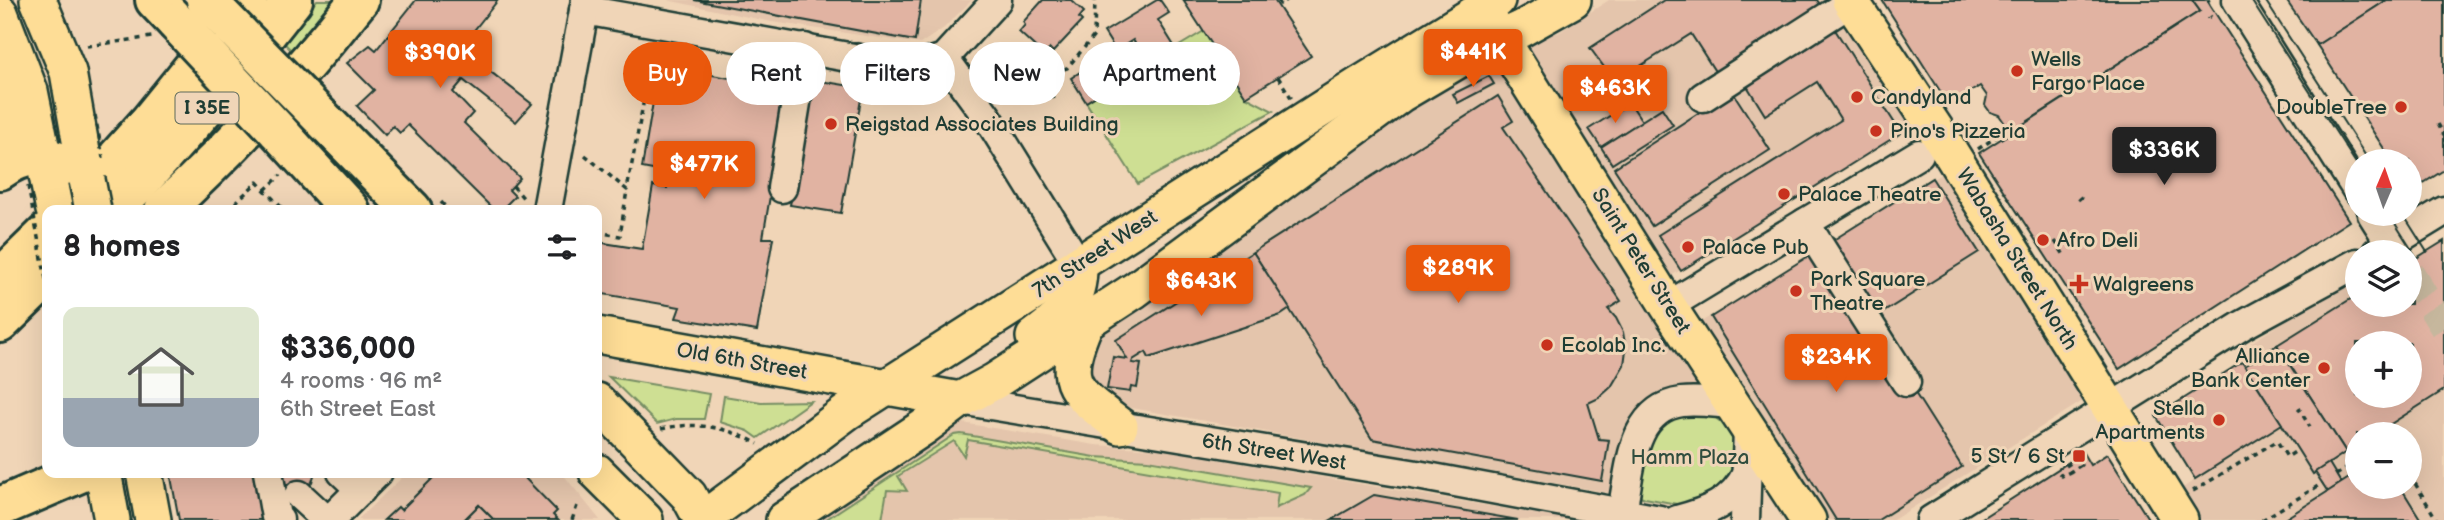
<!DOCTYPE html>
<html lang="en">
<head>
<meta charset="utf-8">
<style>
	body { margin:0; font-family:"Balsamiq Sans",sans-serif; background:#f6f6f6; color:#202124; height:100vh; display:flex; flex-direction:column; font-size:26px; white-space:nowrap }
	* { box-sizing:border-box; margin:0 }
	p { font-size:23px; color:#757577 }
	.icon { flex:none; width:38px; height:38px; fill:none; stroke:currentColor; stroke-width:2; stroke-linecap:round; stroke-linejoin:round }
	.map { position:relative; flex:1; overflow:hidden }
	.panel { position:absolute; left:42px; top:205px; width:560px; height:273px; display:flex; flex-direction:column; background:#fff; border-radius:14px; box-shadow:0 7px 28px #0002 }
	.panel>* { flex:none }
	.top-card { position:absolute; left:623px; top:42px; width:665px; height:63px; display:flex; gap:14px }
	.needle { width:46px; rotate:2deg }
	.controls { position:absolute; left:2345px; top:149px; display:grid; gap:14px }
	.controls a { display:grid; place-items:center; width:77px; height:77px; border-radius:50%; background:#fff; box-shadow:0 7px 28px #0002; font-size:35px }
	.price { position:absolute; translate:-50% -60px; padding:0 16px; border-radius:7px; background:#ea580c; color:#fff; font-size:23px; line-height:46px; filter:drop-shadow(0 2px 4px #0008) }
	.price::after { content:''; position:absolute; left:50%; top:42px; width:21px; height:16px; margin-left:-10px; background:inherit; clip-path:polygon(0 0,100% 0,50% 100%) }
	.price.on { background:#222; color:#fff }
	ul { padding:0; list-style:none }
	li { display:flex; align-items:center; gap:21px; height:175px; padding:0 21px }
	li+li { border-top:2px solid #e0e0e0 }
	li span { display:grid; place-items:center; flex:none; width:196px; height:140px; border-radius:14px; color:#555 }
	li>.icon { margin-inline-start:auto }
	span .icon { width:84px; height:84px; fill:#fffc; stroke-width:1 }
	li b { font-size:30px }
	h2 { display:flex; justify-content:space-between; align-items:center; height:84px; padding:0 21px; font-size:30px }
	.pill { padding:0 24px; border-radius:32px; background:#fff; box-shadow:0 7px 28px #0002; font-size:24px; line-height:63px }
	.pill.on { background:#ea580c; color:#fff }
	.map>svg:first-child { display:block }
</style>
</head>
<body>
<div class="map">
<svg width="2444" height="520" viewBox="0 0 2444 520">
	<rect width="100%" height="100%" fill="#f0d5b7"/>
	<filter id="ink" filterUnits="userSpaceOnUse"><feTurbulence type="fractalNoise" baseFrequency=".0143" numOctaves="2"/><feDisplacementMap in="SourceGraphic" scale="14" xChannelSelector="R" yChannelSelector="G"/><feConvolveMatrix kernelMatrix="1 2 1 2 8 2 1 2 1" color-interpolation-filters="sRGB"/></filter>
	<g filter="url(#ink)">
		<g fill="#e4c5ac" fill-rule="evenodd">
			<polygon points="667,0 972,0 944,28 920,44 772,22"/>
			<polygon points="1609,0 1841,0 1918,123 1666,279 1653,258 1654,247 1528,51 1532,42 1548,32 1558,33"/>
			<polygon points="1492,59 1703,387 1611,493 1109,404 1095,395 1083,343 1386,114"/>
			<polygon points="1949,169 2086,399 1893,520 1827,520 1770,431 1696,325"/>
			<path d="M2357 276V304H2410V287L2444 345V520H2200L2181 489 2281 424 2236 352ZM2357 343H2410V396H2357ZM2357 434H2410V486H2357Z"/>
			<polygon points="951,421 1095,445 1157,449 1571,520 799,520"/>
			<polygon points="408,472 562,473 600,520 357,520"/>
		</g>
		<g fill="#cedf93" stroke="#768e64" stroke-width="2">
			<polygon points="317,0 345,0 297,56 284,43"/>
			<polygon points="1204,31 1246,97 1273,111 1138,184 1086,102"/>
			<polygon points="609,377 709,394 704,419 676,419 657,424"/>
			<polygon points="724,396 761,402 811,401 758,438 748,431 720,422"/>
			<path d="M1709 414C1725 423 1740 439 1739 460 1738 470 1730 482 1726 492L1687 506 1645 498 1638 495 1643 447 1664 417Z"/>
			<polygon points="961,434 1095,457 1148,460 1311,488 1305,495 1276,508 1278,493 968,440 964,456 954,441 898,476 907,491 887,490 882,520 825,520 954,435"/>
		</g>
		<g fill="#e1b3a2" stroke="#1f3d34" stroke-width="2" fill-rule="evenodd">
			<polygon points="416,0 498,0 460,48 532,104 516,122 463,80 453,92 473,113 464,123 520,178 509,190 515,196 501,210 494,210 408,125 400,133 393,126 385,135 357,106 374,90 347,63 370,45 376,50"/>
			<polygon points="694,0 921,0 915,41"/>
			<polygon points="1043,0 1071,0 1084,12 1079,18 1082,21 1053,52 1050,49 1044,55 1019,32 1025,25 1023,22"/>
			<polygon points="1157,0 1160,0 1169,13 1158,20 1176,49 1149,66 1133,40 1116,51 1104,32"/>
			<polygon points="1183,0 1274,0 1311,56 1246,97"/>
			<polygon points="1664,0 1817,0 1823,9 1718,76 1691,34 1615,82 1590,48"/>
			<polygon points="1882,0 2192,0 2200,11 2011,132 1999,115 1990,112 1985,105 1987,96 1980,86 1949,105"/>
			<polygon points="2192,0 2210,0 2208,1 2210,5 2349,221 2119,369 1979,153 2200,11"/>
			<polygon points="2286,0 2387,0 2317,45"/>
			<polygon points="2387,0 2444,0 2444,170 2411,191 2410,161 2392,161 2317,45"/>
			<polygon points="1832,25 1901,133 1681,271 1658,235 1841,120 1817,82 1765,115 1744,81 1763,75 1779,65 1776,60 1795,49 1798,54 1814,44 1811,39"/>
			<polygon points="1094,63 1110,87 1086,102 1071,78"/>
			<polygon points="659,66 788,88 763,238 773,238 757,331 676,318 680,307 597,293 597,242 642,249 653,186 667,188 669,173 642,168"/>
			<polygon points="1489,76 1494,84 1458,103 1453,94"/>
			<polygon points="814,80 863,88 841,213 790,205"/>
			<polygon points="1732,91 1770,150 1652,226 1614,168"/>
			<polygon points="1498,96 1513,121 1503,127 1621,301 1608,309 1616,318 1623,332 1626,350 1624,365 1611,387 1599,398 1588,403 1599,439 1609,440 1602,481 1372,439 1253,252"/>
			<polygon points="1630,103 1642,121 1601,147 1589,129"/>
			<polygon points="1662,108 1673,125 1612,164 1601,147"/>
			<polygon points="1932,178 1979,252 1874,318 1827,244"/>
			<path d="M2444 241V390L2375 434H2357V445L2346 452 2277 345 2357 295V304H2410V262ZM2357 343H2410V396H2357Z"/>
			<polygon points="1253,252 1290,309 1281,315 1149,358 1146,352 1133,360 1132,363 1141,364 1137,388 1131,387 1130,392 1107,389 1113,357 1127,359 1116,340"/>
			<polygon points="1815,252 1910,385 1962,467 1878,520 1836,520 1711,317"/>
			<polygon points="2277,345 2346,452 2313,474 2245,366"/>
			<polygon points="2242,362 2282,424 2195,479 2156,416"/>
			<polygon points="2083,453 2090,465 2107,454 2149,520 1979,520"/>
			<polygon points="2329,463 2341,483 2328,492 2315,472"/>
			<polygon points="170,472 315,472 312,482 274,520 179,520"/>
			<polygon points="439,472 519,472 557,511 553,515 558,520 494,520 479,505 464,520 384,520 398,507 401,510"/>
			<polygon points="2357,473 2357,486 2400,486 2421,520 2287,520 2286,518"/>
			<polygon points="1374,495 1518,520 1331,520"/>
			<polygon points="479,505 494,520 464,520"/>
		</g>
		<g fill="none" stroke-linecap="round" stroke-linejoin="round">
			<polyline stroke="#c6b79d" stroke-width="28" stroke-dasharray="28 14" stroke-linecap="butt" points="2410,272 2444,328"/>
			<defs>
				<g id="minor">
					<polyline points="2237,0 2357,190"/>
					<polyline points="584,10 893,65 925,64 944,58 997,0"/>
					<polyline points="944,58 988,118 1079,265"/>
					<polyline points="1703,97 1851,2"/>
					<polyline points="782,188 805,48"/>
					<polyline points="547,210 586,0"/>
					<polyline points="2372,214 2396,252"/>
					<polyline points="1805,223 1906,382"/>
					<polyline points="2377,252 2444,211"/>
					<polyline points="1668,306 1919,154"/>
					<polyline points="960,400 1417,475 1660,520"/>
					<polyline points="268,472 276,517 279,520"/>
					<polyline points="342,472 361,490"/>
					<polyline points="299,495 326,520"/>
					<polyline points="330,520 378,472"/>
					<path d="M1620 520C1631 479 1627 409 1682 402 1698 400 1715 403 1731 404"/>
					<path d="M1677 520C1707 512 1733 503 1747 473"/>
					<polyline points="1745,520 1748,429"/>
					<polyline points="1931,520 2243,325 2357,263"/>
				</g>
				<g id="major">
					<polyline points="38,0 68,72 87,180"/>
					<polyline points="1850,0 1942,139 2180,520"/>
					<polyline points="0,13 30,91 54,210"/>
					<polyline points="1488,18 1668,306 1808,520"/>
					<path d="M1085 324C1059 384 1073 390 1120 426"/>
					<polyline points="597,335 960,400"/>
					<path d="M1034 337C1062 316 1080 303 1079 265"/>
					<polyline points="597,401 689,496 702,520"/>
					<polyline points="103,472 112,520"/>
					<polyline points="144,472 153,520"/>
					<polyline points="597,472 645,520"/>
					<polyline points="702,520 847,412 1359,85 1497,0"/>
					<polyline points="784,520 924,427 960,400 995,381 1135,290 1401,94 1479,48 1521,29 1573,0"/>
				</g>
				<g id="highway">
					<polyline points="155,0 176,22"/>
					<path d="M0 59C17 103 27 125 2 168"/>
					<polyline points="305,101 412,210"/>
					<polyline points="277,130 350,210"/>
					<path d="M0 170C34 145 57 158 87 180"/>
					<polyline points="70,210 149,122 248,0"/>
					<path d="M113 210C178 143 236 73 293 0"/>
					<path d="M164 210C234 145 300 75 359 0"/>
					<polyline points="0,279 47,233"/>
					<polyline points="0,323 47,277"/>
					<polyline points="0,507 82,472"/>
				</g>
			</defs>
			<use href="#minor" stroke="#1f3d34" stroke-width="33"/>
			<use href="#major" stroke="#1f3d34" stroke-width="40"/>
			<use href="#highway" stroke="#1f3d34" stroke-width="44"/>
			<g stroke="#1f3d34" stroke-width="3.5" stroke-dasharray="5 5" stroke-linecap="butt">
				<polyline points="1278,0 1280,4 1287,0"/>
				<polyline points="2210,16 2211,17"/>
				<polyline points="2208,18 2208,19"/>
				<polyline points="87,46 152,37"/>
				<polyline points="1278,77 1292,99"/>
				<polyline points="1054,99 1049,85 1050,75 1053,72 1067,68 1094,36 1095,0"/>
				<polyline points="2438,124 2444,135"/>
				<polyline points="1978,149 2008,129"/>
				<polyline points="585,155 627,190 653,51"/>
				<polyline points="513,186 525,200"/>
				<polyline points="265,190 281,175"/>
				<polyline points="2078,200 2085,194"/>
				<polyline points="441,202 448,210"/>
				<polyline points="228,210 257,182 284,210"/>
				<polyline points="597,232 620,236 627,190"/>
				<polyline points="2055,241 2064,255"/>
				<polyline points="2301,408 2299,409 2310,427"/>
				<path d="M661 429C695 421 728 427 758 444"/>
				<polyline points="2066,466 2077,459 2081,465 2070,472"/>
				<polyline points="2059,473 2062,476 2070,472 2069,470"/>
				<polyline points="2336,475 2357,462"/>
				<polyline points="2410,475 2437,520"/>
				<polyline points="2193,491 2277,441 2287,457 2298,450"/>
				<polyline points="572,520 578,503"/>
				<polyline points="2262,520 2323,483"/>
			</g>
			<use href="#minor" stroke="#f0d5b7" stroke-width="28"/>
			<use href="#major" stroke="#fedd96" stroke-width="35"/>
			<use href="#highway" stroke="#fedd96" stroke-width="38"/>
			<g stroke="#1f3d34" stroke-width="2">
				<polyline points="2251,0 2357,165"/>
				<polyline points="2265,0 2369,161"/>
				<polyline points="2389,214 2417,258"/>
				<polyline points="2403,214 2427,252"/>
			</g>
			<defs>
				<polyline id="major-bridge" points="87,180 93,210"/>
				<g id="highway-bridge">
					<polyline points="206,0 305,101"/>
					<polyline points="176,22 277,130"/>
				</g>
			</defs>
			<use href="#major-bridge" stroke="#1f3d34" stroke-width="40" stroke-linecap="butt"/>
			<use href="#highway-bridge" stroke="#1f3d34" stroke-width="44" stroke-linecap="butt"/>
			<g stroke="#1f3d34" stroke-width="3.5" stroke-dasharray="5 5" stroke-linecap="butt">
				<polyline points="95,115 103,158"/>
				<polyline points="28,186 47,284"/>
			</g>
			<use href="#major-bridge" stroke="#fedd96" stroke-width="35"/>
			<use href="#highway-bridge" stroke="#fedd96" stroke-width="38"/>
		</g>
	</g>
	<g fill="#c8321e" stroke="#f0d5b7" stroke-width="2.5">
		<circle cx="2017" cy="71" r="7"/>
		<circle cx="1857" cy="97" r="7"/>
		<circle cx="2401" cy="107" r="7"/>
		<circle cx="831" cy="124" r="7"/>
		<circle cx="1876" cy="131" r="7"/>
		<circle cx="1784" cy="194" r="7"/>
		<circle cx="2043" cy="240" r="7"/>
		<circle cx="1688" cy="247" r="7"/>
		<path d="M2075.5 273.5h7v7h7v7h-7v7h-7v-7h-7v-7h7z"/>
		<circle cx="1796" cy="291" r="7"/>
		<circle cx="1547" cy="345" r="7"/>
		<circle cx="2324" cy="368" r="7"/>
		<circle cx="2219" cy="420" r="7"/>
		<rect x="2072" y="449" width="14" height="14" rx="3.5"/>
	</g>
	<g text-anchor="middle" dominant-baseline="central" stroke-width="6" stroke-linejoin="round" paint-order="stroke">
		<rect fill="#f0d5b7" stroke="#5e6b5b" stroke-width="2" x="175.5" y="92.5" width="63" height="31" rx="5"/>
		<g font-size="19" font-weight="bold" fill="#1f3d34">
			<text x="207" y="108">I 35E</text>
		</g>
		<g font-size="21" fill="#1f3d34" stroke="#f0d5b7" text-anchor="start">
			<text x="2031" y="59">Wells<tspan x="2031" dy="24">Fargo Place</tspan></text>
			<text x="1871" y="97">Candyland</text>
			<text x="2387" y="107" text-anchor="end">DoubleTree</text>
			<text x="845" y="124">Reigstad Associates Building</text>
			<text x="1890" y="131">Pino's Pizzeria</text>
			<text x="1798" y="194">Palace Theatre</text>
			<text x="2057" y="240">Afro Deli</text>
			<text x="1702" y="247">Palace Pub</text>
			<text x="1810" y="279">Park Square<tspan x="1810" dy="24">Theatre</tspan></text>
			<text x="2093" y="284">Walgreens</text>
			<text x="1561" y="345">Ecolab Inc.</text>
			<text x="2310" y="356" text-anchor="end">Alliance<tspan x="2310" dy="24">Bank Center</tspan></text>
			<text x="2205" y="408" text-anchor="end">Stella<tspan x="2205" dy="24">Apartments</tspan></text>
			<text x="2065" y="456" text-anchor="end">5 St / 6 St</text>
		</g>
		<g font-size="21" fill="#1f3d34" stroke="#f0d5b7">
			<text transform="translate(1095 254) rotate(-33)">7th Street West</text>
			<text transform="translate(2017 259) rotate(58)">Wabasha Street North</text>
			<text transform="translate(1641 261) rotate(58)">Saint Peter Street</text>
			<text transform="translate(742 361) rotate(10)">Old 6th Street</text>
			<text transform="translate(1274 452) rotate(9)">6th Street West</text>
		</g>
		<g font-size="21" fill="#304d3e" stroke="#f0d5b7">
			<text x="1690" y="457">Hamm Plaza</text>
		</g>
	</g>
</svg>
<div class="controls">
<a><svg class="needle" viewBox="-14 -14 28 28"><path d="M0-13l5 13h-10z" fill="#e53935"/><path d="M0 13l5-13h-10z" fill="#757577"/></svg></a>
<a><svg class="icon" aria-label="layers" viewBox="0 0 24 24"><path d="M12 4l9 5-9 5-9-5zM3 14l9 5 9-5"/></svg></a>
<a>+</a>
<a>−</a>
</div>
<b class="price" style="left:1473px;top:89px">$441K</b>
<b class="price" style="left:440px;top:90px">$390K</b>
<b class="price" style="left:1615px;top:125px">$463K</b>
<b class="price on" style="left:2164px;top:187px">$336K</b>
<b class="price" style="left:704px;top:201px">$477K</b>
<b class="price" style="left:1458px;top:305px">$289K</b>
<b class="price" style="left:1201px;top:318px">$643K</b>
<b class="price" style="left:1836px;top:394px">$234K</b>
<div class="top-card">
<a class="pill on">Buy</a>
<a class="pill">Rent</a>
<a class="pill">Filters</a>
<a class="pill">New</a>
<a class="pill">Apartment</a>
</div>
<section class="panel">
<h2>8 homes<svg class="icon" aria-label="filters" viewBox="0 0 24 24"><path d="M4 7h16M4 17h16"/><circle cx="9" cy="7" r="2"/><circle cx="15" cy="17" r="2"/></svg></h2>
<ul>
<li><span style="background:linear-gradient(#dfe7d0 65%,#9aa5b1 0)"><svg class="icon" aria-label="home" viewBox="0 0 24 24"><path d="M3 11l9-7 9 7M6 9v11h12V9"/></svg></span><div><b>$336,000</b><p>4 rooms · 96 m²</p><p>6th Street East</p></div></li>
</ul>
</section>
</div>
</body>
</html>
